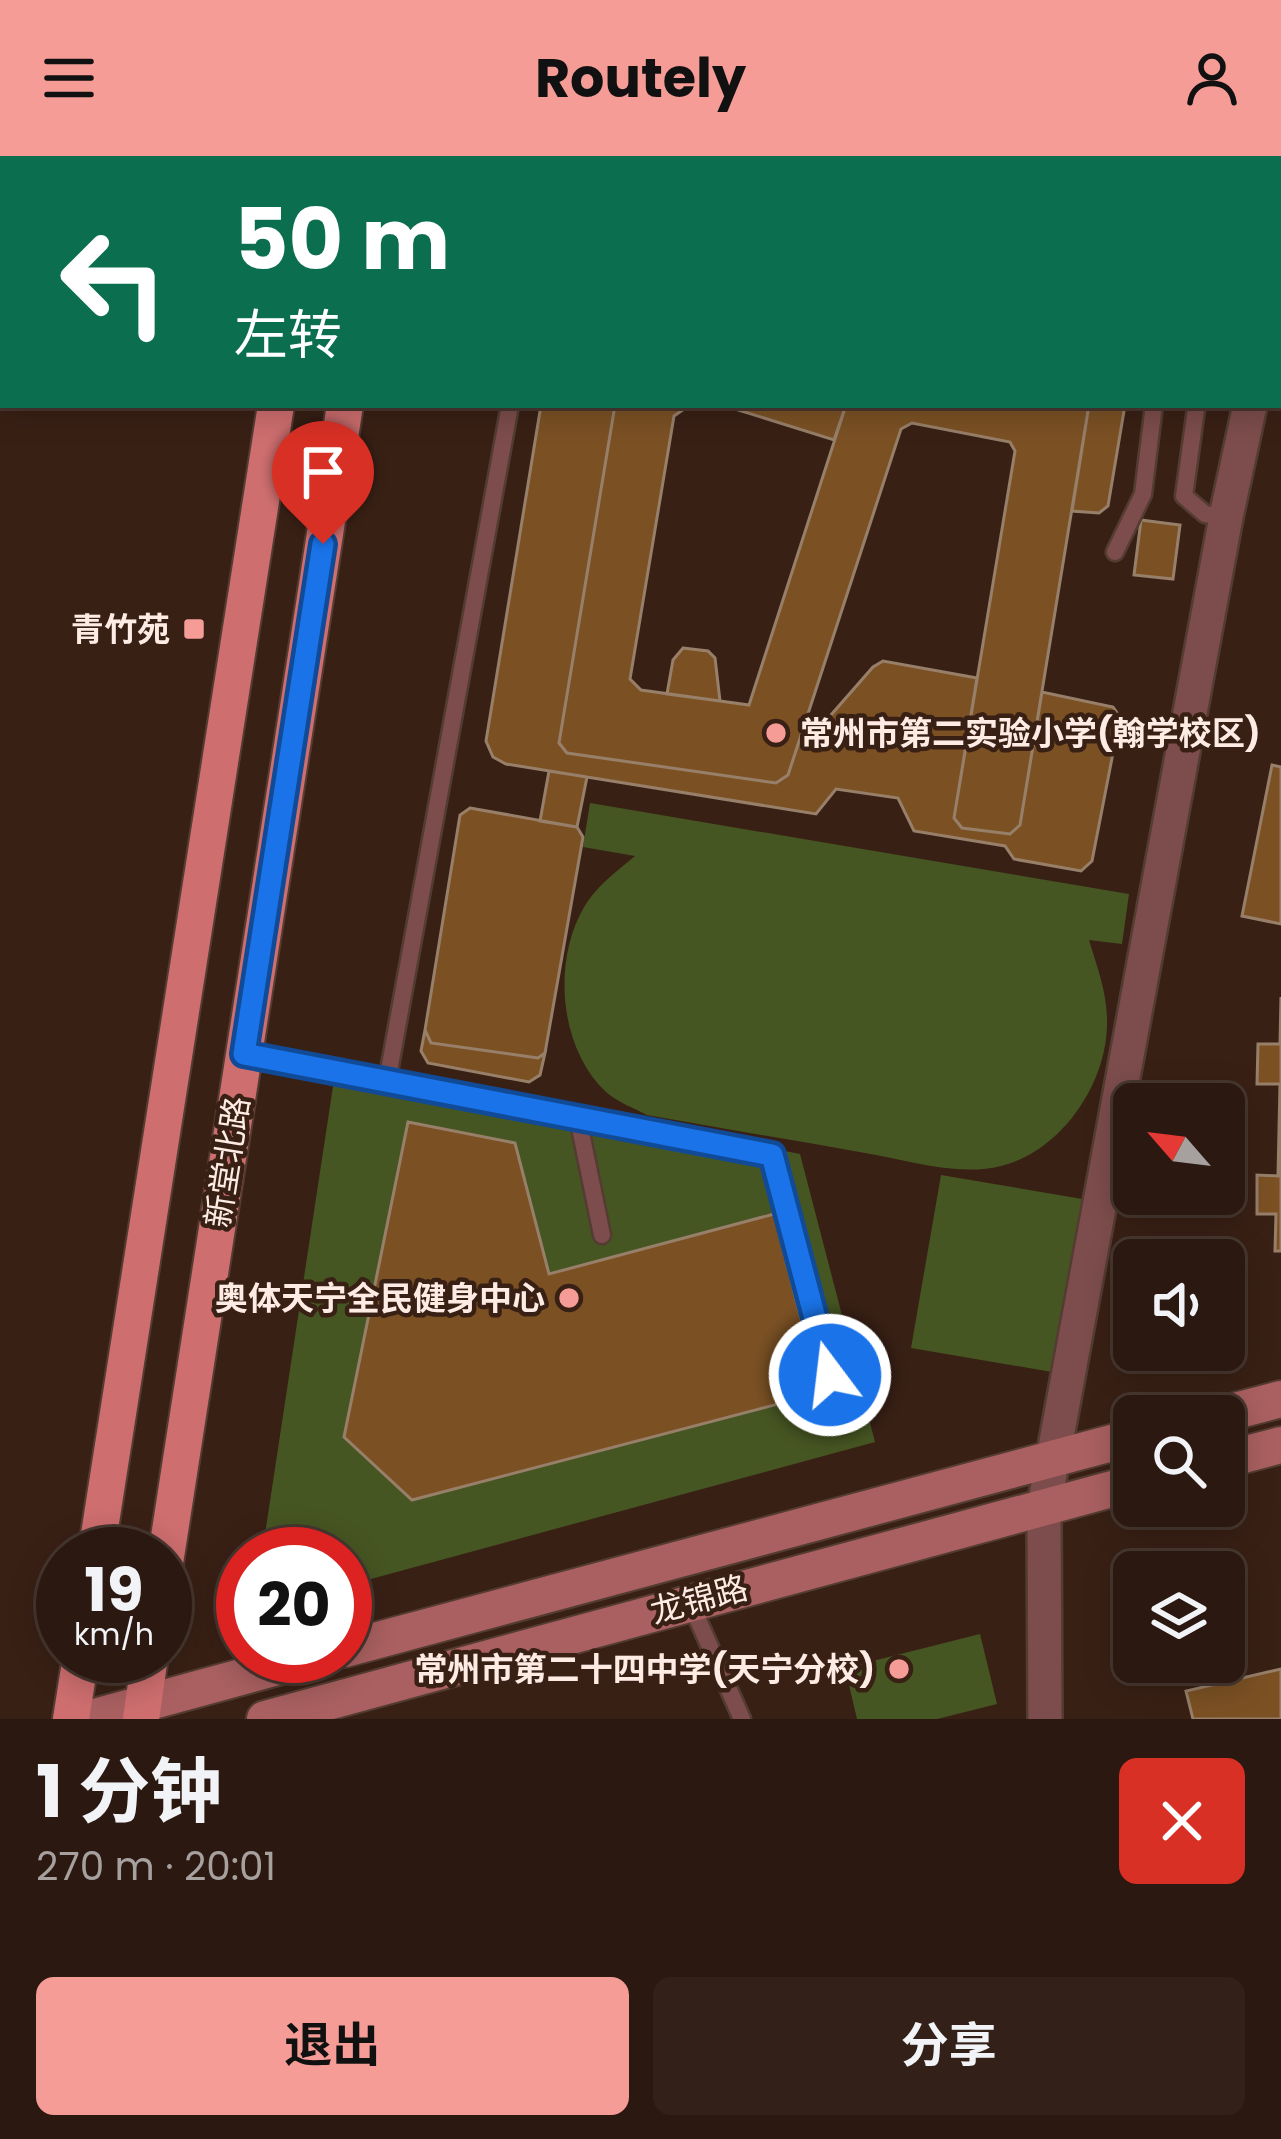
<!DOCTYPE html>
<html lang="zh">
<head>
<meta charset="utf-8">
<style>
	:root { --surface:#2b1810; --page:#332119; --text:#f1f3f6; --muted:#a6a09f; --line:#473730; --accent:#f59c96 }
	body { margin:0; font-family:Poppins,"Noto Sans SC",sans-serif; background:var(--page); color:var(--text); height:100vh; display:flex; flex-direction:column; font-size:45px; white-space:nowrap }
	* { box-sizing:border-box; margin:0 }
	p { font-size:39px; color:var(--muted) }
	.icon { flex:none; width:66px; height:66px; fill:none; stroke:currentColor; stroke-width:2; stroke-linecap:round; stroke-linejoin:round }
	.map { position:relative; height:1563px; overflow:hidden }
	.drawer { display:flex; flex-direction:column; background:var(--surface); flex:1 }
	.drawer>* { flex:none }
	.hud { position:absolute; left:0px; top:0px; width:1281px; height:252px; box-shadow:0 6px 30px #0003,0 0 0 3px var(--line); background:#0b6e4f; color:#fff; overflow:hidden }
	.needle { width:78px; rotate:298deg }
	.fabs { position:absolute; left:1113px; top:927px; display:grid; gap:24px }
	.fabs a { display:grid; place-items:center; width:132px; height:132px; border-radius:18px; background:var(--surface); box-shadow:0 6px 30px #0003,0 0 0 3px var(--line); font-size:60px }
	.speed { position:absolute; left:36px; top:1371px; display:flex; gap:24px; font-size:60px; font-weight:700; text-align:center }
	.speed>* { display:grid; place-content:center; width:156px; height:156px; border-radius:50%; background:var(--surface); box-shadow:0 6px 30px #0003,0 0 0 3px var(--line); line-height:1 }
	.speed small { font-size:30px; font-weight:400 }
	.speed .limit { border:18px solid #d22; background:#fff; color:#111 }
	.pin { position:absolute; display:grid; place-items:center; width:102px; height:102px; color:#fff; margin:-123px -51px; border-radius:50% 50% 50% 0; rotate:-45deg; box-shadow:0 0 12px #0007 }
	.pin .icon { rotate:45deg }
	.me { position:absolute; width:132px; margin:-66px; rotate:345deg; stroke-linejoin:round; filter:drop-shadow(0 0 9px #0008) }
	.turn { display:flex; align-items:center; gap:42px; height:252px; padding:0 36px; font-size:54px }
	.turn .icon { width:156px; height:156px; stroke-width:2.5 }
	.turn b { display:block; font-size:84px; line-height:102px }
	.round { display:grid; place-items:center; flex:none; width:126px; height:126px; border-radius:18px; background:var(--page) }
	.headline { display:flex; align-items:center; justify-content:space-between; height:204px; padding:0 36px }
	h1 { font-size:72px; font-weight:700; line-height:90px }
	.action { display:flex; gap:24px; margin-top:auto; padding:24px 36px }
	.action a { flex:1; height:138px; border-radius:18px; background:var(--accent); color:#111; font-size:48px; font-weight:700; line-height:138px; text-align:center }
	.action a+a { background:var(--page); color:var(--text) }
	header { display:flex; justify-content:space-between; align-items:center; height:156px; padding:0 36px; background:var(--accent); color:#111; font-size:54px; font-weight:700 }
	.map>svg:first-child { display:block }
	.green { fill:#465622 }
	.water { fill:#295a81 }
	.building { fill:#7b5124; stroke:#977f69; stroke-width:3 }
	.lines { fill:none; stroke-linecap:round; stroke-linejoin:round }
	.lane-casing { stroke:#543c32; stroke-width:21 }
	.street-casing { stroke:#543c32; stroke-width:38 }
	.secondary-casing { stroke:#543c32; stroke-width:40 }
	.primary-casing { stroke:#543c32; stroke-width:40 }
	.lane { stroke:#7c4d4c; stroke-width:16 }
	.street { stroke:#7c4d4c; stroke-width:33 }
	.secondary { stroke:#aa6060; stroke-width:36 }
	.primary { stroke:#ce6e6f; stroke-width:36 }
	.route-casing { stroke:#114b97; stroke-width:30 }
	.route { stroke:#1a73e8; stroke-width:21 }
	.poi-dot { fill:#f59c96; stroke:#392015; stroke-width:4.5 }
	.labels { text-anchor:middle; stroke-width:9; stroke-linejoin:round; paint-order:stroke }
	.poi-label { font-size:33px; font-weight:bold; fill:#fdebe4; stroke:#392015; text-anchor:end }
	.street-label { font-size:33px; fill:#fdebe4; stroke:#392015 }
</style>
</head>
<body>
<header><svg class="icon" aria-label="menu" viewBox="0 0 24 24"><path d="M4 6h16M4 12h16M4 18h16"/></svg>Routely<svg class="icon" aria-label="person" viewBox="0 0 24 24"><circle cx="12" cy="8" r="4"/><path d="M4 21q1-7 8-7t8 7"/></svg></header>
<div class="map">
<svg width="1281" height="1563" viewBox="0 0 1281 1563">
	<rect width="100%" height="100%" fill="#392015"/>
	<!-- green -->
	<path class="green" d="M590,647L1129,738L1122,788L1089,784C1097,811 1107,836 1107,865C1108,926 1062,995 1001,1010C958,1021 907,1004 865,997C792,984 719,972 647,959C634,952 617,946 606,936C560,893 552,808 583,753C595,731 616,716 635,700L583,691Z
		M337,904L800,998L875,1286L345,1430V1398H262Z
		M941,1019L1082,1043L1052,1216L911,1192Z
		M980,1478L997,1548L937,1563H857L845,1512Z"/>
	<!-- water -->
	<path class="water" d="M0,0H1281V58L1278,3H3V28Z"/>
	<!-- building -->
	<path class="building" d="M541,249H615L559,587L567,597L776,627L788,619L808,558L815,569L823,568L873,511L883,505L977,522L954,662L962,672L1010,678L1020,669L1042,536L1113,551L1120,561L1092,705L1081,715L1014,703L1005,690L914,675L898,642L836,633L816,658L506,608L493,601L486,585Z
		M615,249H690L674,260L630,523L641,534L749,549L846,249H1089L1020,669L1010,678L962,672L954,662L1015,295L1010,286L912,267L901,273L788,619L776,627L567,597L559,587Z
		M695,249H846L834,284L732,252Z
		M1089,249H1125L1108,350L1099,357L1072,355Z
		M1141,364L1180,369L1173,423L1134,419Z
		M683,492L708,495L715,502L720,545L667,538L673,504Z
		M1272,609L1281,611V768L1242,760Z
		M549,615L587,621L577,671L540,665Z
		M470,652L577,671L583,681L545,897L538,902L431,887L425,874L460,659Z
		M1281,841V1095H1275L1276,1058H1257V1019L1278,1020L1280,928H1257L1258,888H1280Z
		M425,874L431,887L538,902L545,897L540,919L529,926L428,907L421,895Z
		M408,966L515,987L549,1118L774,1058L820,1237L412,1344L344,1281Z
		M1281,1513V1563H1193L1186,1535Z"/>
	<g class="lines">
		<defs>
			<path id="lane" d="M1196,253L1184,340L1205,358L1226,361
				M1115,396L1143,338L1154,249
				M244,898L772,999L830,1219
				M387,926L510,249
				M578,962L602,1079
				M690,1446L742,1563"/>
			<path id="street" d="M1278,147L1281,138
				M1045,1563L1044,1351L1226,361L1250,249"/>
			<path id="secondary" d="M0,111H3
				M1216,1260L1281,1243
				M1224,1304L1281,1289
				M345,1493L1134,1281
				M87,1563L318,1500
				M265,1563L1134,1327"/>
			<path id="primary" d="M316,3V0
				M383,3V0
				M96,1398L276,249
				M165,1407L345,249
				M71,1563L81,1500
				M141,1563L150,1500"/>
		</defs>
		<!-- lane casing -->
		<use href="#lane" class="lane-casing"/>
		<!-- street casing -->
		<use href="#street" class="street-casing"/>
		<!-- secondary casing -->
		<use href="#secondary" class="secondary-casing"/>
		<!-- primary casing -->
		<use href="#primary" class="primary-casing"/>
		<!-- lane -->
		<use href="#lane" class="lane"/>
		<!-- street -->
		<use href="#street" class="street"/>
		<!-- secondary -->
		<use href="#secondary" class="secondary"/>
		<!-- primary -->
		<use href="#primary" class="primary"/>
	</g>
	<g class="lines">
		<defs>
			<path id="route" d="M323,388L244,898L772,999L830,1219"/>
		</defs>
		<!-- route casing -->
		<use href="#route" class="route-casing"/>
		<!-- route -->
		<use href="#route" class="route"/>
	</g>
	<!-- markers -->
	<g class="poi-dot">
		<rect x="182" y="461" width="24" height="24" rx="6"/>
		<circle cx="776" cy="577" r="12"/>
		<circle cx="569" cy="1142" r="12"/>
		<circle cx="899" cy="1513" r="12"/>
	</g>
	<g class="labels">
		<!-- poi labels -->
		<g class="poi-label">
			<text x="170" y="485">青竹苑</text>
			<text x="800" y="589" text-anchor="start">常州市第二实验小学(翰学校区)</text>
			<text x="545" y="1154">奥体天宁全民健身中心</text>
			<text x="875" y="1525">常州市第二十四中学(天宁分校)</text>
		</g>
		<!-- street labels -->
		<g class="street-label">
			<text transform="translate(227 1006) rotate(-81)" y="12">新堂北路</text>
			<text transform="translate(699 1443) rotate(-15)" y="12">龙锦路</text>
		</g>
	</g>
</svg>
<div class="fabs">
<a><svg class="needle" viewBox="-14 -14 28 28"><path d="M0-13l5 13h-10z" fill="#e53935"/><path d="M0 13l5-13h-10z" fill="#a6a09f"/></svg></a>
<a><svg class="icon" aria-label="sound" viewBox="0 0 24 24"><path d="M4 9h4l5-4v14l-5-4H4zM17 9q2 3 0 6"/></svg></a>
<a><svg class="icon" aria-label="search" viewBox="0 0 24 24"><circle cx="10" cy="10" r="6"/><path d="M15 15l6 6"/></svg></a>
<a><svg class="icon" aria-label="layers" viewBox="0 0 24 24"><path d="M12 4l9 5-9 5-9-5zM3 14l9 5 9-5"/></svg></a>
</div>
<div class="speed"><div>19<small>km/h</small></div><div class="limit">20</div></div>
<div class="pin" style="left:323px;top:388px;background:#d93025"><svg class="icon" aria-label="arrive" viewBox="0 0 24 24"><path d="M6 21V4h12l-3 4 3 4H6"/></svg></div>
<svg class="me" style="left:830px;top:1219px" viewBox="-20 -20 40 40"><circle r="17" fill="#1a73e8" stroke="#fff" stroke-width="3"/><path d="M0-11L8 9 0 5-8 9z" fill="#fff"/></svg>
<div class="hud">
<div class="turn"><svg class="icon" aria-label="left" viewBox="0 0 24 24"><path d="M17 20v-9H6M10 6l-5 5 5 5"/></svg><div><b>50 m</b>左转</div></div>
</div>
</div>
<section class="drawer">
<div class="headline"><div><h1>1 分钟</h1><p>270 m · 20:01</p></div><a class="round" style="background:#d93025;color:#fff"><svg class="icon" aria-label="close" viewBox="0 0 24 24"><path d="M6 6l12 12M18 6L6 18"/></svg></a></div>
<div class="action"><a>退出</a><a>分享</a></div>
</section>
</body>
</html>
